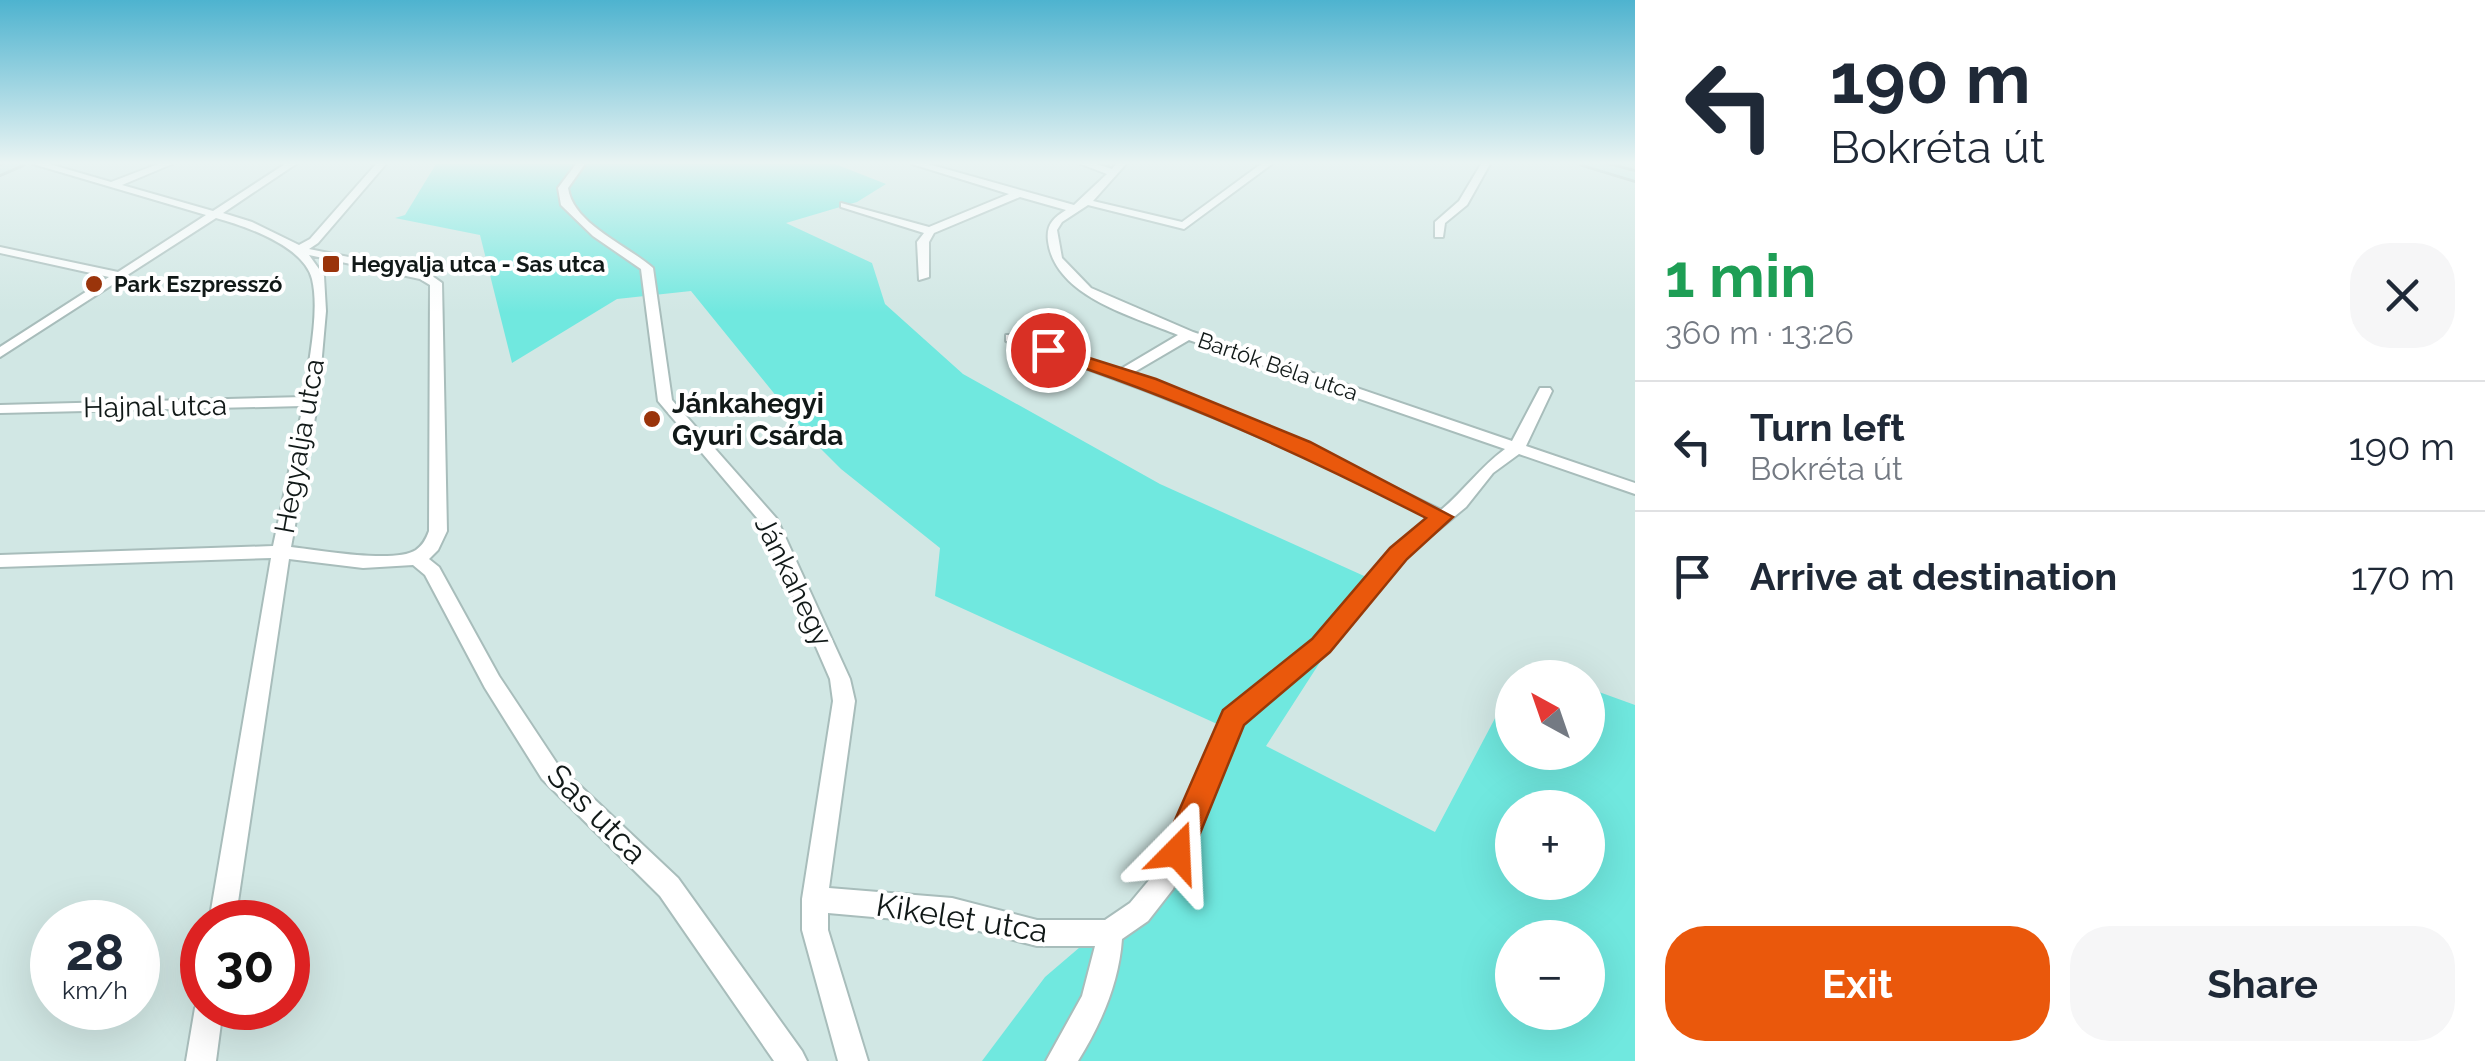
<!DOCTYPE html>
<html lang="en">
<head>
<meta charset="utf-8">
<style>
	:root { --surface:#fff; --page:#f6f6f7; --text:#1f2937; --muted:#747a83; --line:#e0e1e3; --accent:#ea580c }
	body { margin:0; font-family:Raleway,sans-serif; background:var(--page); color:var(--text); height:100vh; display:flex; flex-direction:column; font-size:38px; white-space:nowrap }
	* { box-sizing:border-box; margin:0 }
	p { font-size:32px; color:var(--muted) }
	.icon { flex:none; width:55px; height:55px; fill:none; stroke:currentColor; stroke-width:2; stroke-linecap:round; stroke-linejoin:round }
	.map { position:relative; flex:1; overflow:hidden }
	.panel { display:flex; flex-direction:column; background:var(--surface); width:850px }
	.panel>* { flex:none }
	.hud { background:#fff; color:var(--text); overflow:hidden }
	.needle { width:65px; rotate:320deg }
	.tools { position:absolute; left:1495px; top:660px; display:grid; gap:20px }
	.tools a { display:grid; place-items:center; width:110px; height:110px; border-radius:50%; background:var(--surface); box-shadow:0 10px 40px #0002; font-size:50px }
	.speed { position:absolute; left:30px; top:900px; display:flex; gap:20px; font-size:50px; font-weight:700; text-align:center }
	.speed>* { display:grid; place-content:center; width:130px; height:130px; border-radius:50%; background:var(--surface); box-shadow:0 10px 40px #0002; line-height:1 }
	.speed small { font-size:25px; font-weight:400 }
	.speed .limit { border:15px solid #d22; background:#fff; color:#111 }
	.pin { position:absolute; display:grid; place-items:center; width:85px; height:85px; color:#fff; margin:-42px; border:5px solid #fff; border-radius:50%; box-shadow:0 2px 10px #0007 }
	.me { position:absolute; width:110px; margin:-55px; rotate:21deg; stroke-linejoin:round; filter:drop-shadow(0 0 8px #0008) }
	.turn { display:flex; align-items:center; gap:35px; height:210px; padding:0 30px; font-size:45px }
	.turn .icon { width:130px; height:130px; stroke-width:2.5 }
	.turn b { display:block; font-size:70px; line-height:85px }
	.round { display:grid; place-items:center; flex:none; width:105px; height:105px; border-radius:40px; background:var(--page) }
	.head { display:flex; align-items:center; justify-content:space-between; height:170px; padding:0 30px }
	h1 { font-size:60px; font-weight:700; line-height:75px; color:#1e9e55 }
	.cta { display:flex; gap:20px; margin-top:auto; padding:20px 30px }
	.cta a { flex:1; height:115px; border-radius:40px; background:var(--accent); color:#fff; font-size:40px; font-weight:700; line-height:115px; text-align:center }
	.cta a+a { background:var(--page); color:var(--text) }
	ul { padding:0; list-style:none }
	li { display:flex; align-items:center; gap:30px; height:130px; padding:0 30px; border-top:2px solid var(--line) }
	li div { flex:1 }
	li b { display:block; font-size:38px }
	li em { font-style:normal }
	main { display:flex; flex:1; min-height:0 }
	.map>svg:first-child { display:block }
	.green { fill:#70e8df; fill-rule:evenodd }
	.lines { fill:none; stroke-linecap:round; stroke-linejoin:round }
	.street-casing { stroke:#a8bdbb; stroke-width:4 }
	.secondary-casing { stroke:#a8bdbb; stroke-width:6 }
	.street { fill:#fff; fill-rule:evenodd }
	.secondary { fill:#c2e8e5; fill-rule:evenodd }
	.route { fill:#ea580c; stroke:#983908; stroke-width:2.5 }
	.poi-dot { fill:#9a340b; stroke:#fff; stroke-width:4 }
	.labels { text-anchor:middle; stroke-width:8; stroke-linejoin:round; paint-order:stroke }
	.far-poi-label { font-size:22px; font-weight:bold; fill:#111918; stroke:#fff; text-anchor:start }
	.far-street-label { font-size:22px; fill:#111918; stroke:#fff }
	.poi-label { font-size:28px; font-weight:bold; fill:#111918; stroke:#fff; text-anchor:start }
	.street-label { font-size:28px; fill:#111918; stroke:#fff }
	.near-street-label { font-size:32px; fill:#111918; stroke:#fff }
</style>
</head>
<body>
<main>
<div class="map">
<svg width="1635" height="1061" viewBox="0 0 1635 1061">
	<rect width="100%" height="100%" fill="#d1e7e4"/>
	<!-- green -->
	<path class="green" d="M436,164H835L886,184L857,202L786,223L872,263L885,304L963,374L1160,484L1373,580L1266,746L1435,832L1512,686V752H1588V688L1635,705V1061H982L1045,977L1156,882L1237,733L935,596L940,548L841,469L811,439L691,291L617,299L512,363L480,235L395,218L405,215ZM1512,808H1588V882H1512ZM1512,938H1588V1012H1512Z"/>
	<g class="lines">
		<defs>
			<path id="street" d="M33,164H49L111,182L158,164H172L122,185L213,211L285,164H296L223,213L252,222L299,245L310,239L376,164H386L318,243L309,249L428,273L442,283L447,531L438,550L429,559L439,567L499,676L558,765L678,878L802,1051L807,1061H774L660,896L542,779L485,688L425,575L413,565L363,568L289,559L235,922H209L271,558L0,567V555L273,546L303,406L0,413V405L304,397C308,363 320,312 312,279C304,246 245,226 216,218L0,357V347L109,277L0,253V247L118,272L206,215ZM309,255L420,279L430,285L429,531C426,539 423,545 416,550C395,564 318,550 291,547L318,401L326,311L324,276Z
				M576,164H585L568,188C573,224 627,245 653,268L672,400L777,519L850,679L855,701L829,888L952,898L1037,920H1105L1130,903L1155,873L1225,712L1314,640L1392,550L1431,518C1294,447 1153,389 1006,341V335H1016L1119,370L1178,335C1133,316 1055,297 1048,241C1046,225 1053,218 1066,210L1020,197L934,233L929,242V277L919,280L917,242L924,233L841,207V203L929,227L1009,194L912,164H928L1074,205L1107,174L1081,164H1097L1112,169L1116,164H1126L1093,201L1182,222L1261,164H1272L1184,229L1088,205L1062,222L1057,230L1062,258L1091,288L1193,332L1512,441L1540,388H1550L1552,391L1526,446L1635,483V494L1519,454L1493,473L1466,507L1404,558L1328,650L1242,723L1173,889L1148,921L1122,939C1119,983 1101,1024 1078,1061H1046L1082,996L1095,946H1037L952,924L828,913V930L868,1061H838L802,930V899L833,701L830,679L763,525L658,401L641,269L593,236L561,205L558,188ZM1189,340L1505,449C1480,467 1464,491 1441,510L1290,437L1131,374Z
				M1481,164H1490L1467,205L1445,223L1443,237H1435V222L1459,201Z
				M202,997V1008H223L216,1061H186L195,1008Z"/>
			<path id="secondary" d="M4,164H23L0,174V166Z
				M1582,164H1604L1635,172V180Z"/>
		</defs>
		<!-- street casing -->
		<use href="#street" class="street-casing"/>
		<!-- secondary casing -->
		<use href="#secondary" class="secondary-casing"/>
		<!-- street -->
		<use href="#street" class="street"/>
		<!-- secondary -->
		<use href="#secondary" class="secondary"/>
	</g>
	<!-- sky -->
	<linearGradient id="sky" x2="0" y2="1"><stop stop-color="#4eb3cf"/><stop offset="0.52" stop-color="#eaf4f3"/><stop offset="1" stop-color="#eaf4f3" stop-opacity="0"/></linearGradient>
	<rect width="1635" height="313" fill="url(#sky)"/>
	<!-- route -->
	<path class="route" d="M1048,345L1156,379L1310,442L1453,517L1407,559L1330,652L1244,725L1188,863L1177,867L1166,863L1161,852L1223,710L1312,639L1390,548L1426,518C1301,454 1176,397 1042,354V346Z"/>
	<!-- markers -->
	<g class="poi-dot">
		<rect x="321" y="254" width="20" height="20" rx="5"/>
		<circle cx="94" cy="284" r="10"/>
		<circle cx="652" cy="419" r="10"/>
	</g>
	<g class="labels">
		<!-- far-poi labels -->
		<g class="far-poi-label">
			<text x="351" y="272">Hegyalja utca - Sas utca</text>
			<text x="114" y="292">Park Eszpresszó</text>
		</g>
		<!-- far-street labels -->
		<g class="far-street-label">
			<text transform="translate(1278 366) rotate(19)" y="8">Bartók Béla utca</text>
		</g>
		<!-- poi labels -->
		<g class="poi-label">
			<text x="672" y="413">Jánkahegyi<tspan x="672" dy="32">Gyuri Csárda</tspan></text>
		</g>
		<!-- street labels -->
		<g class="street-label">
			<text transform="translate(155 406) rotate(-1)" y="10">Hajnal utca</text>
			<text transform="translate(299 446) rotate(-80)" y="10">Hegyalja utca</text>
			<text transform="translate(794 581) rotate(64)" y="10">Jánkahegy</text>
		</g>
		<!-- near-street labels -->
		<g class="near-street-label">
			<text transform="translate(597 814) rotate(45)" y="11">Sas utca</text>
			<text transform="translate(962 918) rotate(9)" y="11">Kikelet utca</text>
		</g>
	</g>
</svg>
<div class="tools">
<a><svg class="needle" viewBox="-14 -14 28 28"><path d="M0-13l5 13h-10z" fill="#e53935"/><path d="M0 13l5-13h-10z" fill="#747a83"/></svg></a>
<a>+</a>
<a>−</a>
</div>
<div class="speed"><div>28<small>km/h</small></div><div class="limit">30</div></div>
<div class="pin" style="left:1048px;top:350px;background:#d93025"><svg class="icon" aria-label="arrive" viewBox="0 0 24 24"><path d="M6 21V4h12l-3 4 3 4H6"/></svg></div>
<svg class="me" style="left:1177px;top:852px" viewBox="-20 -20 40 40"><path d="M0-17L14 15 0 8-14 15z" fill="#ea580c" stroke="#fff" stroke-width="4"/></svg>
</div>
<section class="panel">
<div class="hud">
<div class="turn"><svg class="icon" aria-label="left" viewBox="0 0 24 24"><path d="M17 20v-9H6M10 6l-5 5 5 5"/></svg><div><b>190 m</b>Bokréta út</div></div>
</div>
<div class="head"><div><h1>1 min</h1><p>360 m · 13:26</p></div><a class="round"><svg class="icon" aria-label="close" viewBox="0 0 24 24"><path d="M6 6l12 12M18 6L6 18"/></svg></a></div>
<ul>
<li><svg class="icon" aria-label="left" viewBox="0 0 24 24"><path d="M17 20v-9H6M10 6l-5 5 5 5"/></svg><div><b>Turn left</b><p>Bokréta út</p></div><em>190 m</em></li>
<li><svg class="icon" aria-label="arrive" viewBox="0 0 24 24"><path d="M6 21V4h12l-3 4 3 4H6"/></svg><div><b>Arrive at destination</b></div><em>170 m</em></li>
</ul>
<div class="cta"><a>Exit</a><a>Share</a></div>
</section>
</main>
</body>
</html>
